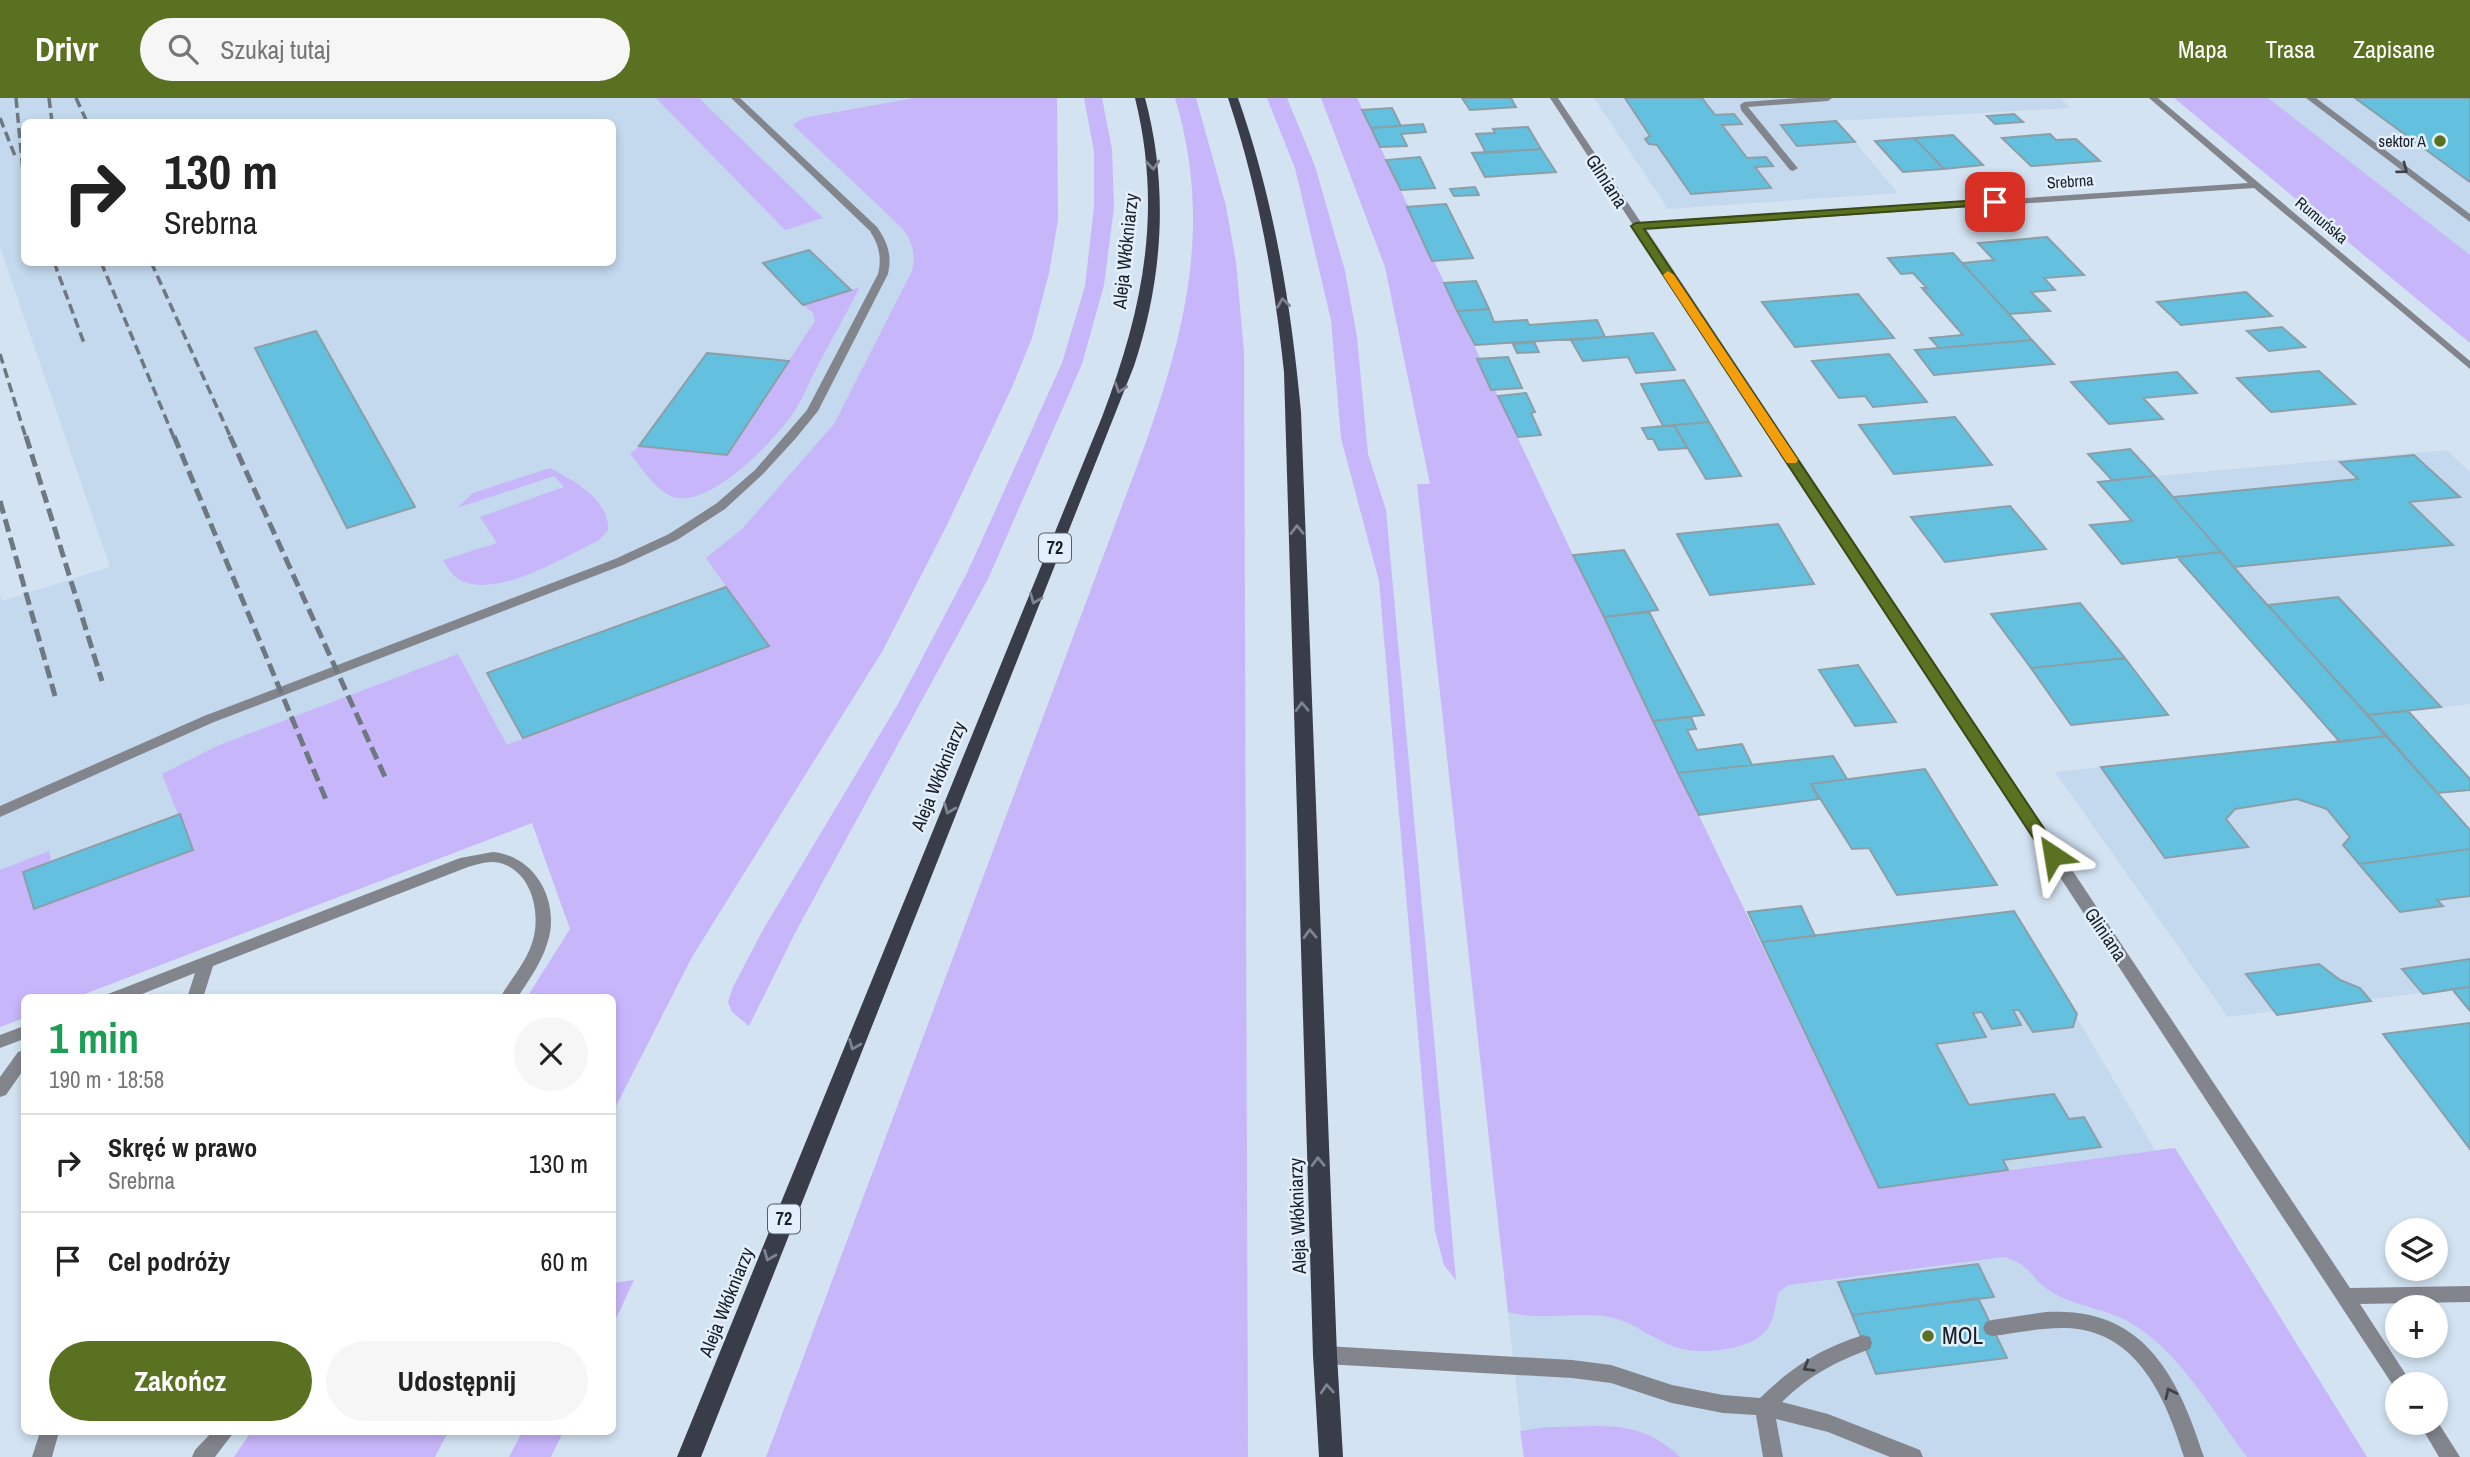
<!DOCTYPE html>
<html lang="pl">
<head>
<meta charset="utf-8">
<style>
	:root { --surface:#fff; --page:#f6f6f6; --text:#222; --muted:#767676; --line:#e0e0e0; --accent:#5a7121 }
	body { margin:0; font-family:"Archivo Narrow",sans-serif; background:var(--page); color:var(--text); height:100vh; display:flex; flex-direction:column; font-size:26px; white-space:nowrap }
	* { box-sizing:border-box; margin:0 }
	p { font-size:23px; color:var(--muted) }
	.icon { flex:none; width:38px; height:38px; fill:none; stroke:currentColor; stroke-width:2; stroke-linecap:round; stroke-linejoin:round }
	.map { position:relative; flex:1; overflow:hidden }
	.panel { position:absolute; left:21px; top:896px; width:595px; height:441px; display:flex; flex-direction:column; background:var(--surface); border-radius:10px; box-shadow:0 4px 10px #0003 }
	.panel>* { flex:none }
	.hud { position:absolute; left:21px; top:21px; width:595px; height:147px; border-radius:10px; box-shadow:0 4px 10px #0003; background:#fff; color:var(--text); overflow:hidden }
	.controls { position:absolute; left:2385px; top:1120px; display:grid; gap:14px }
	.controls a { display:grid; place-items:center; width:63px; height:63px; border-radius:50%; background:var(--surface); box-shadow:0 4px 10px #0003; font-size:35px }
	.pin { position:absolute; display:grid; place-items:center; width:60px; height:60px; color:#fff; margin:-30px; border-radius:14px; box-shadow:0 4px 10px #0006 }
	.me { position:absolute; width:77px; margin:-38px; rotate:327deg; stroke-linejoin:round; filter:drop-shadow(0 0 5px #0008) }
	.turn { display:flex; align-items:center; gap:24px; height:147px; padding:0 28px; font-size:32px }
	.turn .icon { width:91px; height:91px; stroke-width:2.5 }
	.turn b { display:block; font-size:49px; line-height:60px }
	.round { display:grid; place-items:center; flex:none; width:74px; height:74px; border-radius:37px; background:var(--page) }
	.overview { display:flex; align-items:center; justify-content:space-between; height:119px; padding:0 28px }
	h1 { font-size:42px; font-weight:700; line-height:52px; color:#1e9e55 }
	.primary-button { display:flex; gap:14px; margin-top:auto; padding:14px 28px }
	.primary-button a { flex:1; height:80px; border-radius:42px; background:var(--accent); color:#fff; font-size:28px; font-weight:700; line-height:80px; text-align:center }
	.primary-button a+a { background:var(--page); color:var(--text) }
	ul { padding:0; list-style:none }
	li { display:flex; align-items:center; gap:21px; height:98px; padding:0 28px; border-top:2px solid var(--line) }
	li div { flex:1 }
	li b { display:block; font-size:26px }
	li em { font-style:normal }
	header { display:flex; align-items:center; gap:42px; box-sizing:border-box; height:98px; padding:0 35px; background:var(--accent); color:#fff }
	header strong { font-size:33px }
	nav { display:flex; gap:38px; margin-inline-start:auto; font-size:24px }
	.search { width:490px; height:63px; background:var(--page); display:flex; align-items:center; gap:18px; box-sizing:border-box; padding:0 24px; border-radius:38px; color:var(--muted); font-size:26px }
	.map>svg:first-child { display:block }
	.built { fill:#c4d9ee; fill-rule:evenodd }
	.green { fill:#c7b6fa }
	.building { fill:#63c1df; stroke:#8a9fa7; stroke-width:2 }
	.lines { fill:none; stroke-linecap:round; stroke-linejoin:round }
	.lane { fill:#83858d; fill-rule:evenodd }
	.street { fill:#83858d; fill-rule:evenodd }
	.primary { fill:#393d49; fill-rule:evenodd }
	.rail-far1 { stroke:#6d7881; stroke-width:3.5; stroke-dasharray:10 5; stroke-linecap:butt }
	.rail { stroke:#6d7881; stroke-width:5; stroke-dasharray:13 6; stroke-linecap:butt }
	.oneway { stroke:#7d8491 }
	.oneway2 { stroke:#3e4349 }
	.route { fill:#5a7121; stroke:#3a4915; stroke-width:2 }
	.slow { fill:#f59e0b }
	.poi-dot { fill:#5a7121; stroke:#e3effc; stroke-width:2.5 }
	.labels { text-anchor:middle; stroke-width:5; stroke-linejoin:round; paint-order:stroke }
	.far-poi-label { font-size:16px; fill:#191f24; stroke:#e3effc; text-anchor:end }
	.far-street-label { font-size:16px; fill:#191f24; stroke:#e3effc }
	.shield { fill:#e3effc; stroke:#565d65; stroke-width:2 }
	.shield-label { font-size:18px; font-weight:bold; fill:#191f24 }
	.street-label { font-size:19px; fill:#191f24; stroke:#e3effc }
	.near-poi-label { font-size:23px; fill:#191f24; stroke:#e3effc; text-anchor:start }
</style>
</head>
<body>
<header>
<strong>Drivr</strong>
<div class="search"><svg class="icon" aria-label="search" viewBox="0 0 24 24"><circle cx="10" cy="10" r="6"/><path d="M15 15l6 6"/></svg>Szukaj tutaj</div>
<nav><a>Mapa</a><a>Trasa</a><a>Zapisane</a></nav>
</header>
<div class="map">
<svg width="2470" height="1359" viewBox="0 0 2470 1359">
	<rect width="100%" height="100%" fill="#d3e3f2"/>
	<!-- built -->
	<path class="built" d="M0,0H982L788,567L0,851V497L2,503L110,469L0,149ZM24,24H612V164H24Z
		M1594,0H2060L2071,10L1837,23L1898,95L1668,111Z
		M2243,0H2470V180Z
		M2447,352L2470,374V606L2367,617L2155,378Z
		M2387,638L2470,732V889L2228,919L2055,674Z
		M2014,813L2155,1052L2175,1050L2367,1359H1524L1508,1214L1520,1138L1878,1090L1762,844Z"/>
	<!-- green -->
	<path class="green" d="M656,0H699L823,120L785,132Z
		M914,0H1057L1058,122L1049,175L1032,240L1013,287L947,427L883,552L692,859L613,1014L612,900L527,899L570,831L532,725L77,899L24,900V920L0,929V772L49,753L51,763L24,774L34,811L192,752L162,676L217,648L458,556L507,647L768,548L706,460L742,431L834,326L912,173C916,155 913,145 902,130L793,27L803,20Z
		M1084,0H1102L1112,51L1114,109L1104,187L1082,266L988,481L795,835L749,928L732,914L728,904L733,889L764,830L898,606L967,475L1062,265L1085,188L1094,109V54Z
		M1175,0H1196L1226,108L1236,164L1244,254L1248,1359H766L1146,344C1187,228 1212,122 1175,0Z
		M1267,0H1287L1315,68L1345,173L1357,239L1368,356L1386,412L1456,1182L1444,1167L1435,1133L1379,483L1341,340L1331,222L1295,70Z
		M1321,0H1357L1573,457L1879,1090L2175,1050L2367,1359H2247C2214,1315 2179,1253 2131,1225C2106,1210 2075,1209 2050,1193C2029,1179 2032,1167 2004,1159L1788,1187L1778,1195C1775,1208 1774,1225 1764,1235C1747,1252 1704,1256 1682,1251C1654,1244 1634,1222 1604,1218C1572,1214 1540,1223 1508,1214L1417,386H1430L1385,169Z
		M2174,0H2268L2470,157V245Z
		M860,189C845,218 829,246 814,275C807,289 801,305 791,318C772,345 713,406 677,400C657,396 643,371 630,356L639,348L727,357L815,223L813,215L803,207Z
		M550,370C573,382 610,402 608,432L599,442C566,458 486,509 452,476C449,472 446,466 443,462L497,445L480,419L564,389L554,378L457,410L473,395Z
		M634,1182L613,1227V1185Z
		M1547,1329C1599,1329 1639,1319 1680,1359H1524L1520,1333Z
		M251,1334H448L435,1359H234Z
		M522,1334H563L551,1359H509Z"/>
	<!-- building -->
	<path class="building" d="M1462,0H1511L1516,9L1470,12Z
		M1625,0H1702L1715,17L1734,16L1742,26L1722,27L1747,60L1766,59L1773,68L1755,69L1771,90L1691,96L1657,47L1649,46L1645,41L1650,38Z
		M2355,0H2470V84Z
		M1392,10L1401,28L1371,30L1362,12Z
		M2014,16L2023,24L1995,26L1987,18Z
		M1836,23L1855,44L1797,48L1781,27Z
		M1423,26L1426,34L1401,36L1407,48L1380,49L1371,30Z
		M1528,29L1541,51L1486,55L1476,36L1495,35L1493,31Z
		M2050,36L2056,42L2076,41L2100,63L2031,68L2002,40Z
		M1953,37L1983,67L1944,71L1914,40Z
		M1914,40L1944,71L1903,74L1875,43Z
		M1541,51L1556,74L1485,79L1472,55Z
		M1420,59L1435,90L1401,92L1386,62Z
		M1475,89L1479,97L1454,98L1450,91Z
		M1446,106L1473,160L1432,163L1407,109Z
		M2047,139L2084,177L2044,180L2055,192L2031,194L2050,213L2009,216L1962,165L1994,162L1978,145Z
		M809,152L851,192L803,207L763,165Z
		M1953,155L2009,216L2032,242L1939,250L1930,240L1963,237L1922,190H1927L1913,175L1901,176L1888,160Z
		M1476,183L1489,211L1457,213L1444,185Z
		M2246,194L2272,218L2181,227L2157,204Z
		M1858,196L1894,240L1795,249L1762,204Z
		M1489,211L1494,224L1527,222L1529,227L1597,222L1605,239L1475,247L1457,213Z
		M2282,229L2305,249L2269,253L2247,233Z
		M316,233L415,409L347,430L255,250Z
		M1653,235L1675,272L1636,275L1628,259L1583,263L1571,242Z
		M2032,242L2054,266L1934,277L1915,252Z
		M1534,244L1539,254L1517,255L1513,246Z
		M707,255L789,263L727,357L639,348Z
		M1889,256L1927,304L1873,309L1865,298L1839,300L1812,263Z
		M1508,259L1522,290L1491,292L1477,261Z
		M2319,273L2355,306L2271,314L2237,280Z
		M2177,274L2197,295L2143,300L2163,321L2109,326L2071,284Z
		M1684,282L1709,324L1663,328L1641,286Z
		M1526,295L1535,314L1531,315L1541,337L1518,339L1498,298Z
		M1955,319L1992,367L1894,376L1859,327Z
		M1709,324L1741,378L1706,381L1674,327Z
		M1674,327L1687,350L1659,352L1653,341H1648L1642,330Z
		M2130,351L2155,378L2112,382L2088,356Z
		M2414,357L2460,399L2409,404L2453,447L2234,469L2173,399L2358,381L2340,364Z
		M2155,378L2173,399L2221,454L2122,466L2090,427L2132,423L2098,384Z
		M2010,408L2046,451L1945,464L1911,419Z
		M1778,426L1814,486L1710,497L1677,436Z
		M1624,452L1658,512L1604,519L1573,457Z
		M2221,454L2253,491L2387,638L2340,644L2177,459Z
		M726,489L769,548L523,640L487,575Z
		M2338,499L2441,609L2367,617L2268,507Z
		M2080,505L2125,560L2031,570L1991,516Z
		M1649,514L1704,617L1653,623L1604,519Z
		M2125,560L2168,617L2071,627L2031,570Z
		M1858,567L1896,624L1855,628L1819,572Z
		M2408,613L2470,681V692L2437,695L2367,617Z
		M1691,619L1696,631L1687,632L1697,652L1742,646L1752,667L1678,675L1653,623Z
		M2387,638L2470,732V751L2359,766L2343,747L2350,739L2327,711L2297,701L2235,711L2226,721L2248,749L2165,760L2101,669Z
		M1833,658L1847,681L1811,686L1819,701L1699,717L1678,675Z
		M1925,671L1997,787L1897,797L1869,750L1852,751L1811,686Z
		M180,716L193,752L34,811L23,774Z
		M2470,751V798L2437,802L2443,808L2400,814L2359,766Z
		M1801,808L1815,838L1762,844L1748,814Z
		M2014,813L2077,916L2073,929L2033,934L2019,912H2013L2021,927L1992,931L1982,914L1973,915L1986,939L1936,946L1969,1007L2054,996L2069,1021L2084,1019L2101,1049L2003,1062L2008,1072L1879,1090L1762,844Z
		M2470,861V889L2423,896L2402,871Z
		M2319,866L2340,882L2360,890L2371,903L2277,917L2246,876Z
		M2470,889V913L2452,891Z
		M2470,925V1051L2383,936Z
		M1978,1166L1994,1199L1852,1217L1838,1184Z
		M1978,1200L2007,1260L1876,1276L1852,1217Z"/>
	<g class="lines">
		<!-- lane -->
		<path class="lane" d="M731,0H740L877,129C888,145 892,157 888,176L818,313L796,340L763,376L725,411L677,442L623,467L214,624L0,719V708L204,618L615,461L669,436L717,405L755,372L807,312L878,176C882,159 879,147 870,133Z
			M1797,0H1832L1828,3L1748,9L1796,68L1798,70L1793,73L1790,72L1741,12L1740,7L1744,4Z
			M2306,0H2316L2470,116V124Z
			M493,754C535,758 560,803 548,843C542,864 529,882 517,900H500C510,882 524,867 531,848C542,820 534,774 500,765C490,762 478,766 468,769L213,868L203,900H187L195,875L132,900H106L108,896L460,760Z
			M24,928V941L0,950V937Z
			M24,952V971L6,997L0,999V979L18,954Z
			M2046,1214C2144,1208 2178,1278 2204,1359H2184C2166,1301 2138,1233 2067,1230C2042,1229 2017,1235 1992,1238L1986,1236L1983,1230L1986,1224L1992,1222Z
			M1863,1237L1870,1239L1872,1245L1870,1251C1833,1265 1810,1277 1782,1304L1828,1316L1920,1352L1923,1359H1890L1828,1334L1776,1321L1783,1359H1763L1756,1317L1723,1315L1672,1305L1611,1285L1572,1280L1325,1266L1318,1263L1316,1257L1318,1251L1325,1248L1572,1262L1611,1267L1672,1287L1723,1297L1760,1300C1793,1268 1820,1251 1863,1237Z
			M40,1334H59L52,1359H32Z
			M212,1334H234L215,1359H192L195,1352Z"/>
		<!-- street -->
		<path class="street" d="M1550,0H1558L1642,126L2248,85L2149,0H2158L2470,263V271L2254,90L1646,131L2350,1190L2470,1188V1204L2360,1206L2412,1286H2398L2396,1292L1636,132L1631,129L1633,127Z
			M2436,1321L2460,1359H2439L2419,1325H2436Z"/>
		<!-- primary -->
		<path class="primary" d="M1135,0H1145C1169,89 1163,181 1134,268L701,1359H677L1102,319C1143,212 1163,113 1135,0Z
			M1228,0H1238C1274,102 1291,206 1301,314L1337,1257L1343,1359H1319L1313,1257L1284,274C1274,180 1258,90 1228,0Z"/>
		<!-- rail-far1 -->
		<path class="rail-far1" d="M16,0L24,84
			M49,0L52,24
			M76,0L87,24
			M0,20L15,58
			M54,164L84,245
			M101,164L174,340
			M151,164L231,340
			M0,256L26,340"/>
		<!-- rail -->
		<path class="rail" d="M26,338L102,583
			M174,338L327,704
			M230,338L386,681
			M0,403L55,598"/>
	</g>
	<!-- one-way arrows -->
	<defs><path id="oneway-chevron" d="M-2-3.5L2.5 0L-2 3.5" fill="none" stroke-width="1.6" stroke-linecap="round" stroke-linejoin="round" transform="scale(1.75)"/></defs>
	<g class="oneway">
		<use href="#oneway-chevron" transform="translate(1153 67) rotate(85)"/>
		<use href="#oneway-chevron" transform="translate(1283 205) rotate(-98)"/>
		<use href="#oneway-chevron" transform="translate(1120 290) rotate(109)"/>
		<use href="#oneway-chevron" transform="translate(1297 432) rotate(-91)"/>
		<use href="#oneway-chevron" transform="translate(1035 501) rotate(112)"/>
		<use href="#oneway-chevron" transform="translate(1302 609) rotate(-92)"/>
		<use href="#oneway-chevron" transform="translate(949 711) rotate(112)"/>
		<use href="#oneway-chevron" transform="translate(1310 836) rotate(-92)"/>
		<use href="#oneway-chevron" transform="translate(854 947) rotate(112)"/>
		<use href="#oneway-chevron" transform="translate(1318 1064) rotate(-92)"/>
		<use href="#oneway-chevron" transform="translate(769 1158) rotate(112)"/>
		<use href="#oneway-chevron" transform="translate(1327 1291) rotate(-94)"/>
	</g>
	<g class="oneway2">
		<use href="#oneway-chevron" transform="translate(2403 71) rotate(37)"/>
		<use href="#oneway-chevron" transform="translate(1808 1269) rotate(149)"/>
		<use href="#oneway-chevron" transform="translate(2170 1295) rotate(-115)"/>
	</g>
	<!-- route -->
	<path class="route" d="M1995,101L2000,104L1998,106L1644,131L2059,753L2062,757L2059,761H2047L1631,128L1636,125Z"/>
	<!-- slow -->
	<path class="slow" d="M1668,173L1674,177L1798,362L1796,365H1787L1785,362L1663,177Z"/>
	<!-- markers -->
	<g class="poi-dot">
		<circle cx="2440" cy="43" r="7"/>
		<circle cx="1928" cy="1238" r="7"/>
	</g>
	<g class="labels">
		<!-- far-poi labels -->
		<g class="far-poi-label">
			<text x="2426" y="49">sektor A</text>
		</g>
		<!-- far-street labels -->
		<g class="far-street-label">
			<text transform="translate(2070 83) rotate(-4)" y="6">Srebrna</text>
			<text transform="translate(2322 122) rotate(40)" y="6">Rumuńska</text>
		</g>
		<!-- shield labels -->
		<g class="shield">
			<rect x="1039" y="435.5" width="32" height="29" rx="5"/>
			<rect x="768" y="1106.5" width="32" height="29" rx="5"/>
		</g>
		<g class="shield-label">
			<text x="1055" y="456">72</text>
			<text x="784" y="1127">72</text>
		</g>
		<!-- street labels -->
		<g class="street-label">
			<text transform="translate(1607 83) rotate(57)" y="7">Gliniana</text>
			<text transform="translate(1125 153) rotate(-84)" y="7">Aleja Włókniarzy</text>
			<text transform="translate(938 678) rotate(-68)" y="7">Aleja Włókniarzy</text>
			<text transform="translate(2106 836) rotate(56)" y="7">Gliniana</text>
			<text transform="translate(1297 1118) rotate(-92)" y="7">Aleja Włókniarzy</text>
			<text transform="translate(726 1204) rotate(-68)" y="7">Aleja Włókniarzy</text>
		</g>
		<!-- near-poi labels -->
		<g class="near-poi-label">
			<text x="1942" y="1246">MOL</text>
		</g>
	</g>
</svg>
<div class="controls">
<a><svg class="icon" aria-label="layers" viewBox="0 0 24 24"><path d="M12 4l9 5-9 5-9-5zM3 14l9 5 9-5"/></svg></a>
<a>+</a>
<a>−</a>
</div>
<div class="pin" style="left:1995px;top:104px;background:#d93025"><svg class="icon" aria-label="arrive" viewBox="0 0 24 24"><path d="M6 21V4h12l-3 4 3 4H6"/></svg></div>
<svg class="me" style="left:2053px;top:757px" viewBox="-20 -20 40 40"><path d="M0-17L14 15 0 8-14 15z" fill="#5a7121" stroke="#fff" stroke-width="4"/></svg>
<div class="hud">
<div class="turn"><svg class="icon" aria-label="right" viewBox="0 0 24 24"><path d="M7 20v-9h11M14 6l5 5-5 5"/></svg><div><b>130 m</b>Srebrna</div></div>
</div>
<section class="panel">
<div class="overview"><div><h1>1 min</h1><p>190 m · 18:58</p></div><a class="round"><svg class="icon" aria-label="close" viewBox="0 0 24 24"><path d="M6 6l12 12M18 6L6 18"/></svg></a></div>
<ul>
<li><svg class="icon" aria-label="right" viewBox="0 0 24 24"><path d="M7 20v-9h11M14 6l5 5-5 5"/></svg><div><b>Skręć w prawo</b><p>Srebrna</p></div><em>130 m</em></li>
<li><svg class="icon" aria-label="arrive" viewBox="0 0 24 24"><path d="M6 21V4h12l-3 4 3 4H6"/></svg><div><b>Cel podróży</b></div><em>60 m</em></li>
</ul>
<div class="primary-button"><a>Zakończ</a><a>Udostępnij</a></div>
</section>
</div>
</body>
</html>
